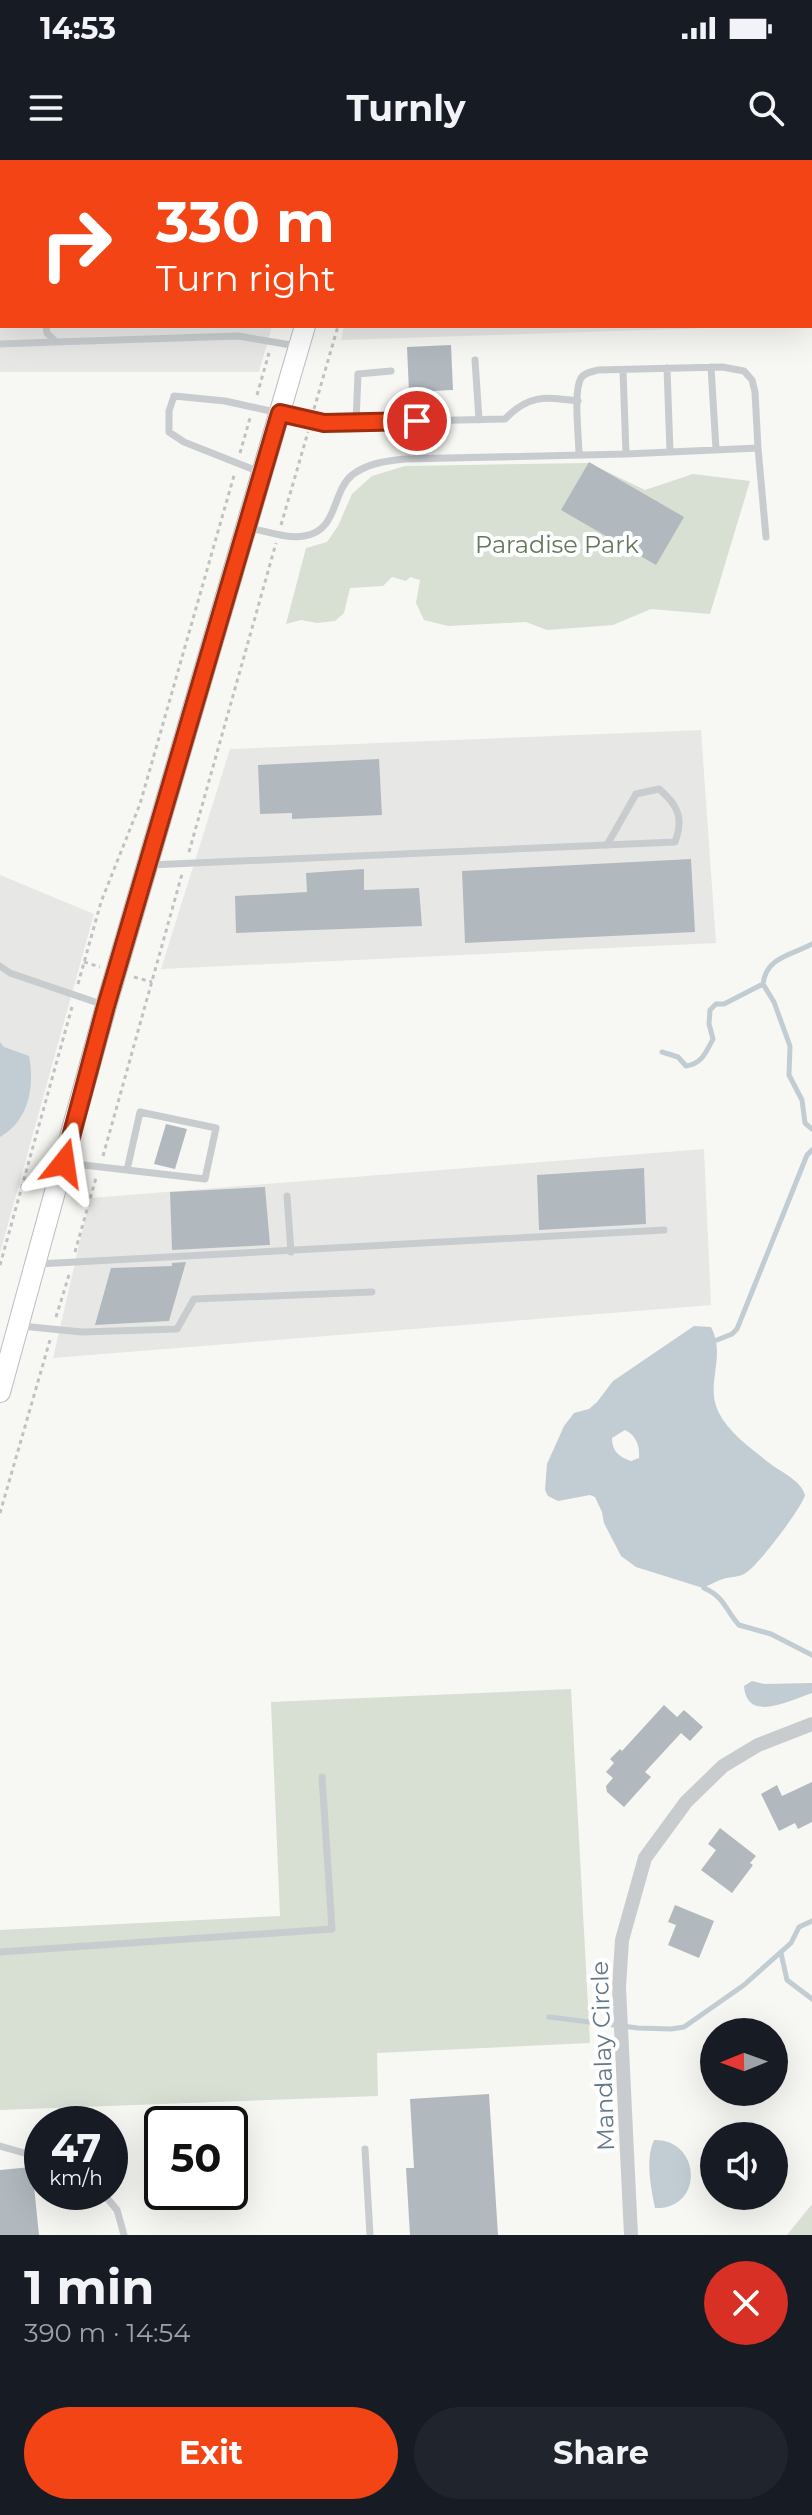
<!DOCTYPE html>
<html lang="en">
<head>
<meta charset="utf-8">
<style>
	:root { --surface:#171b24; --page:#20242c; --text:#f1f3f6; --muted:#9ea1a6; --accent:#f34416 }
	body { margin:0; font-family:Montserrat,sans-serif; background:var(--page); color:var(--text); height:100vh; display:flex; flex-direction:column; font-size:30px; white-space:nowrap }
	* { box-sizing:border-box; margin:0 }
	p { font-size:26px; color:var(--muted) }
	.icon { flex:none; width:44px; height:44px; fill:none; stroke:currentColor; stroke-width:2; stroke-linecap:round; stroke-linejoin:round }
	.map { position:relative; height:2075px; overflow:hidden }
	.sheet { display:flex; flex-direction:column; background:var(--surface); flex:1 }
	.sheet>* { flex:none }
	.top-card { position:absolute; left:0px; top:0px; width:812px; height:168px; box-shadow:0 8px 32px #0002; background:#f34416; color:#fff; overflow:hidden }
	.needle { width:52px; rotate:269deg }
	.buttons { position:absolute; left:700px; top:1858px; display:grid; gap:16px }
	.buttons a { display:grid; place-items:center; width:88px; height:88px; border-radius:50%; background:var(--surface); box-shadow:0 8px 32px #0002; font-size:40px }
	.speed { position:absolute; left:24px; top:1946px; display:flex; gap:16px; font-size:40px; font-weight:700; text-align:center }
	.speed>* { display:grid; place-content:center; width:104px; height:104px; border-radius:50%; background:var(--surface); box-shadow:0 8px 32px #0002; line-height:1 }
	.speed small { font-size:20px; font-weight:400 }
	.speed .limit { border:4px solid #111; border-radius:12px; background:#fff; color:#111 }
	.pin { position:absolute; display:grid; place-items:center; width:68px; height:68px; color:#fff; margin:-34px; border:4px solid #fff; border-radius:50%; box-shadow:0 2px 8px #0007 }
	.me { position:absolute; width:88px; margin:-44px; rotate:15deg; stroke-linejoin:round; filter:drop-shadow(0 0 6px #0008) }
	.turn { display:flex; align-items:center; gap:28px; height:168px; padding:0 24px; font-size:36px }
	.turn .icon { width:104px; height:104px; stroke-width:2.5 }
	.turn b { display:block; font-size:56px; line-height:68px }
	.round { display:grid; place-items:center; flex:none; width:84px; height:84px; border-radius:42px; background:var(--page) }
	.headline { display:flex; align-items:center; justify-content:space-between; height:136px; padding:0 24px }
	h1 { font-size:48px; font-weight:700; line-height:60px }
	.button { display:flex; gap:16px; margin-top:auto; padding:16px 24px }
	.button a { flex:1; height:92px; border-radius:48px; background:var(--accent); color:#fff; font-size:32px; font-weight:700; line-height:92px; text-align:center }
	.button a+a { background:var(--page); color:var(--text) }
	.status { display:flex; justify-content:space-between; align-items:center; height:56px; padding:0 40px; background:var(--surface); direction:ltr }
	.status svg { height:22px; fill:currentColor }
	header { display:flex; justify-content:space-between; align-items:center; height:104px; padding:0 24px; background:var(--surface); font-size:36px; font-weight:700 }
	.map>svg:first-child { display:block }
	.built { fill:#e7e8e6 }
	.green { fill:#d8dfd3 }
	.water { fill:#c1cdd2; fill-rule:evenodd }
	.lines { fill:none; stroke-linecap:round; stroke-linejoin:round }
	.stream { stroke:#c1cdd2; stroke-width:5 }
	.building { fill:#b1b9be }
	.secondary-casing { stroke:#b8bec2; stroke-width:22 }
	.path { stroke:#bfc2c4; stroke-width:3; stroke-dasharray:4 4; stroke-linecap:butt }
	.service { stroke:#c9cccf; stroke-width:7 }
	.minor { stroke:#c9cccf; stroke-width:14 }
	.secondary { stroke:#fff; stroke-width:20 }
	.route-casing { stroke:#9e2c0e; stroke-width:20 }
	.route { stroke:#f34416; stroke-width:14 }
	.labels { text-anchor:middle; stroke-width:8; stroke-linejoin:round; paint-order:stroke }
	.park-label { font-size:24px; fill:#64785e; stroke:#fff }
	.street-label { font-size:24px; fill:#637887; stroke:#fff }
</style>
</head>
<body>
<div class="status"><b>14:53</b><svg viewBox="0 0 49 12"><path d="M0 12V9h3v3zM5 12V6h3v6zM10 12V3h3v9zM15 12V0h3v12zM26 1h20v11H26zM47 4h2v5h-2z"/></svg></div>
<header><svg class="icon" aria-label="menu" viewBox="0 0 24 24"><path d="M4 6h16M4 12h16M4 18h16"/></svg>Turnly<svg class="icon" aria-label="search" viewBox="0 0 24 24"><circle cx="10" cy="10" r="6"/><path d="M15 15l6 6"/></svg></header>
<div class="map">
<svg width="812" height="2075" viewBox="0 0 812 2075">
	<rect width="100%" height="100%" fill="#f7f7f3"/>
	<!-- built -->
	<path class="built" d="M0,0H319L2,2V166H272L259,212H0Z
		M390,0H768V2H389Z
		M344,166H769L341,180Z
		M701,570L716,783L161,809L230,589Z
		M0,715L94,754L0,1093Z
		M704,989L711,1145L53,1198L90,1038Z"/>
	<!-- green -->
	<path class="green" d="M589,303L645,330L693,314L750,321L710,454L651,449L613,465L547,470L526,462L448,466L424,460L416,443L420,420L410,417L406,421L392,417L383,426L350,428L344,453L335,461L317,463L301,460L286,464L306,388L327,382L338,366L352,334L372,316L405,306Z
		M571,1529L590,1883L377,1893L378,1936L0,1950V1770L280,1756L271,1542Z
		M812,2044V2075H787Z"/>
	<!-- water -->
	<path class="water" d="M0,882L4,887L29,896C35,926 29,961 0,977Z
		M694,1166L711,1167C727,1198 704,1224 719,1253C729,1273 751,1288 768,1302C780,1312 800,1319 805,1335C803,1346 756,1409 744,1414C739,1417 731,1417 726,1418C718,1420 710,1425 703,1428L636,1407L621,1396L604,1363L602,1352L595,1337L590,1335L558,1341L548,1336L545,1330L547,1304L564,1266L574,1253L589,1249L597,1242L613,1221ZM625,1270C636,1275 640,1286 639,1298L631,1301C620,1297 612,1292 612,1278Z
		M752,1521L764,1524L812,1523V1533C790,1540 747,1564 744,1526Z
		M654,1980C702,1979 704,2050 655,2048C651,2028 645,1999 654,1980Z"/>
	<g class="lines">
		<!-- stream -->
		<path class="stream" d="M763,824L774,842L790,886L789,915L802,940L805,963L812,969
			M662,892L678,897L686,906C702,904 706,892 713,879L709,864L710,850L716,844H724L763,824C766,797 792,795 812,784
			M717,1180L732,1174L737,1169L807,995L812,990
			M704,1428C726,1438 725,1450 739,1465L771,1474L812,1495
			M781,1793L787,1820L812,1839
			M549,1857L638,1868L671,1869L684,1867L744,1825L791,1783L799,1767L812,1761"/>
	</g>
	<!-- building -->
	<path class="building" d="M451,185L453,230L409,232L407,187Z
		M589,302L684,357L656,405L561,350Z
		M379,599L382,655L292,659V653L260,654L258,605Z
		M691,699L695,772L465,783L462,711Z
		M364,709V730L419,728L422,766L236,773L235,736L307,732L306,713Z
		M166,964L187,969L175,1009L154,1004Z
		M644,1008L646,1064L539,1070L537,1015Z
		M265,1027L270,1085L172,1090L170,1032Z
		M186,1102L169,1161L95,1165L111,1108L172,1106V1103Z
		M664,1545L677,1557L684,1550L703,1567L690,1581L681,1573L645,1612L651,1617L624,1647L607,1632L606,1626L613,1618L606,1612L614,1603L610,1599L620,1589L622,1591Z
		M812,1622V1662L798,1669L795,1663L779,1671L761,1634L777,1625L782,1636Z
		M720,1668L756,1696L750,1703L753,1705L732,1733L701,1710L716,1690L708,1684Z
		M675,1745L714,1761L699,1798L668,1785L676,1765L668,1762Z
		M489,1934L498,2075H410L406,2008H414L410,1939Z
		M32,2007L39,2075H0V2010Z"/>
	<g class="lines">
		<defs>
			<path id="secondary" d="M352,2L353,0
				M0,1232L106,846L305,166"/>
		</defs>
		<!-- secondary casing -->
		<use href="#secondary" class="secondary-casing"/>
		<!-- path -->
		<path class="path" d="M324,2V0
			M385,2V0
			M257,235L269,193
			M314,249L338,166
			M240,293L250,258
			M281,365L308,272
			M189,692L276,383
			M84,802L100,807
			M134,817L152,822
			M78,824L101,742L140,644L235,312
			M103,996L182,714
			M75,1092L96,1018
			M0,1105L72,847
			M56,1157L69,1115
			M0,1353L50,1180"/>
		<!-- service -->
		<path class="service" d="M59,2L74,0
			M452,2L453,0
			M0,3H2
			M46,166L47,173L56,182L238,176L297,186
			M0,184L56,182
			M475,200L479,260
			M711,207L716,289
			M667,208L670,292
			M623,210L626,294
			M356,262L358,214L391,211
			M579,295C579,277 573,232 581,218C585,212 592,212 598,210L722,207L744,211L752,220L755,232L758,288
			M260,312L184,282L169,272V251L174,236L225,241L324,263L505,259C529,234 545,237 578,241
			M249,368C266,371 287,379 304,376C339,370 331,333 352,315C368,303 386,301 405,299L626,294L758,288L766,377
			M150,705L675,682C684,658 678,645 659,629L636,634L607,685
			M0,806L10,813L104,845
			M66,1003L205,1019L216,968L140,952L127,1010
			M287,1036L291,1092
			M38,1104L664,1070
			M21,1166L82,1172L177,1169L194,1139L372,1132
			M0,1792L332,1769L322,1617
			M0,1986L42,1998
			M365,1989L370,2075
			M102,2032L117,2050L124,2075"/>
		<!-- minor -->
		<path class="minor" d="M803,0V2
			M810,18L812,19
			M631,2075L619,1827L622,1780L645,1698L686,1642L723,1606L758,1585L812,1564"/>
		<!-- secondary -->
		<use href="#secondary" class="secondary"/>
	</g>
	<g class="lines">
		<defs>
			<path id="route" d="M64,1003L106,846L280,253L324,263L417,261"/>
		</defs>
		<!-- route casing -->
		<use href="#route" class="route-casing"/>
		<!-- route -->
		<use href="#route" class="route"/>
	</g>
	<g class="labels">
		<!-- park labels -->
		<g class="park-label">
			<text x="557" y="393">Paradise Park</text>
		</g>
		<!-- street labels -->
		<g class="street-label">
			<text transform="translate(603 1896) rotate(-92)" y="8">Mandalay Circle</text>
		</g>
	</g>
</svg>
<div class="buttons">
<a><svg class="needle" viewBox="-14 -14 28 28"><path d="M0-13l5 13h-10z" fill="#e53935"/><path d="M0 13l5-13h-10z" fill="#9ea1a6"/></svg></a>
<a><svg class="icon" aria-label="sound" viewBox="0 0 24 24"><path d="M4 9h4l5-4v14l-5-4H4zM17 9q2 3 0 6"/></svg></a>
</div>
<div class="speed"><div>47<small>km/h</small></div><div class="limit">50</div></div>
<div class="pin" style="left:417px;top:261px;background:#d93025"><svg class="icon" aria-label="arrive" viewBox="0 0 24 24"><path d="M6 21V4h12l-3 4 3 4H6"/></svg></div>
<svg class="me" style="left:64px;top:1003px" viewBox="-20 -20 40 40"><path d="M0-17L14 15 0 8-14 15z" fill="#f34416" stroke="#fff" stroke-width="4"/></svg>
<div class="top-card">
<div class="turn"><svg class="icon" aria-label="right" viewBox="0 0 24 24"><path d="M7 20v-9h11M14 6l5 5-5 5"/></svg><div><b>330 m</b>Turn right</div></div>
</div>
</div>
<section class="sheet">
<div class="headline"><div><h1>1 min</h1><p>390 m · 14:54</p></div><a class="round" style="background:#d93025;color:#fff"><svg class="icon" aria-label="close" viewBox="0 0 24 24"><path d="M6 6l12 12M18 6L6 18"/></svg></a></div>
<div class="button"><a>Exit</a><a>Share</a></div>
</section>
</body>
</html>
